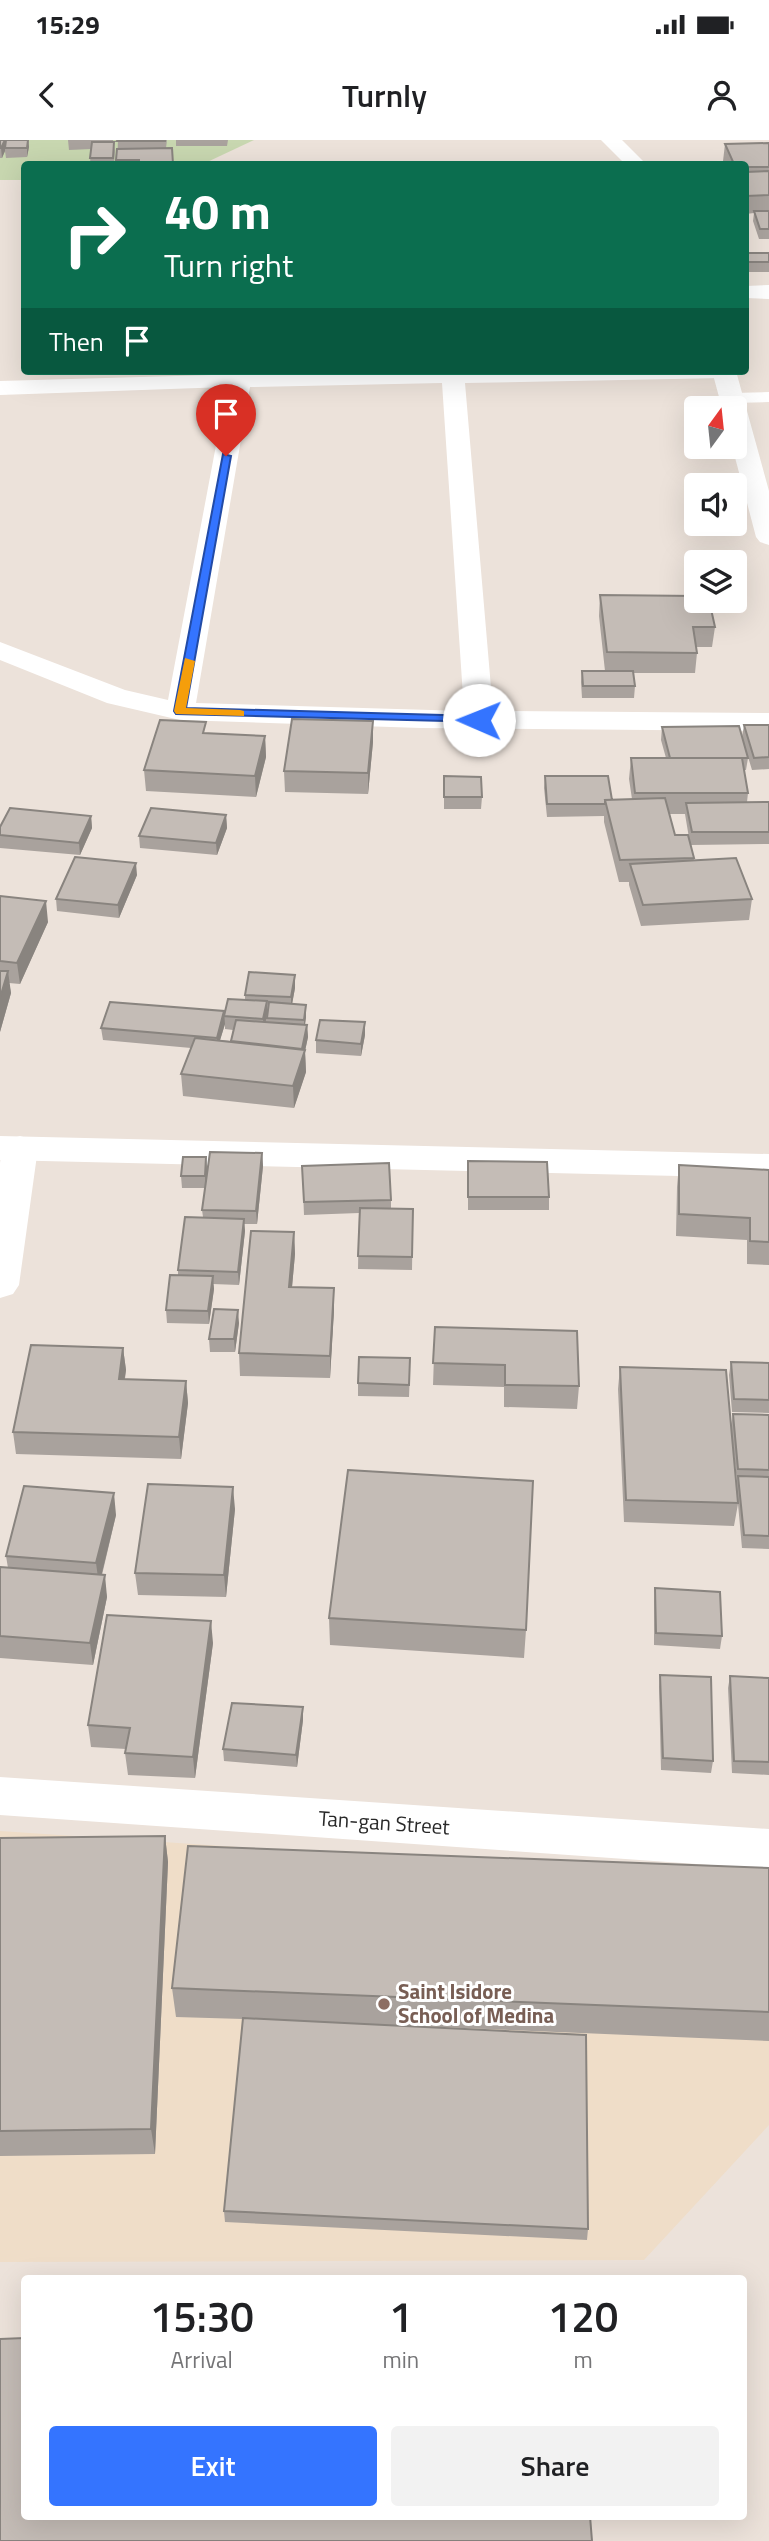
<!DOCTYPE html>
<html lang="en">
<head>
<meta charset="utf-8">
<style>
	:root { --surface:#fff; --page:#f2f2f2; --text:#202124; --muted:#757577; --accent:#3474ff }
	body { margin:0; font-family:"Titillium Web",sans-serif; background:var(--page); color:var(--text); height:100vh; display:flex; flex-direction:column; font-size:26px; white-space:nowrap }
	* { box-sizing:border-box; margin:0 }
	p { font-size:23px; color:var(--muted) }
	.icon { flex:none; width:38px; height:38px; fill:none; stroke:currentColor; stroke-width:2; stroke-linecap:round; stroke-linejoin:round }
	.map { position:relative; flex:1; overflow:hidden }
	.details { position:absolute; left:21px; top:2135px; width:726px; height:245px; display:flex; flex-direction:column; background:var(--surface); border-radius:7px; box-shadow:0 7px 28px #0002 }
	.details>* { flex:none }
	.top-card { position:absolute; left:21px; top:21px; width:728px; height:214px; border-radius:7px; box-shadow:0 7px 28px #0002; background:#0b6e4f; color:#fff; overflow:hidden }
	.needle { width:46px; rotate:15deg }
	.fabs { position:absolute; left:684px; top:256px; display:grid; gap:14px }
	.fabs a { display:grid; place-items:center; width:63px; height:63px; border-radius:7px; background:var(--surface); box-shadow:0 7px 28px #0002; font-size:35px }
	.pin { position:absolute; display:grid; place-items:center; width:60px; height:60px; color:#fff; margin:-72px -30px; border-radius:50% 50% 50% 0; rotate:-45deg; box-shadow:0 0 7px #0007 }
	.pin .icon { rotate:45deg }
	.me { position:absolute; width:77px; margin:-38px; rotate:271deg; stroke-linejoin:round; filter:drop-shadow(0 0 5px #0008) }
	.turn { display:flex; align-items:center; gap:24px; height:147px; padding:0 28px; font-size:32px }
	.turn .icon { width:91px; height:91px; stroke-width:2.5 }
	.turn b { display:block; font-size:49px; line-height:60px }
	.then { display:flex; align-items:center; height:66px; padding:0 28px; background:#0003; gap:14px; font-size:26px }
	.eta { display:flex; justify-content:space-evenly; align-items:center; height:119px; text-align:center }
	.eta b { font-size:42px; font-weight:600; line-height:49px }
	.action { display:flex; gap:14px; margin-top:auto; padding:14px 28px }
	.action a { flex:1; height:80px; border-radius:7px; background:var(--accent); color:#fff; font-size:28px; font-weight:600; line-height:80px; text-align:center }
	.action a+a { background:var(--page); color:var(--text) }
	.status { display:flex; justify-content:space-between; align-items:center; height:49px; padding:0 35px; background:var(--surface); direction:ltr }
	.status svg { height:19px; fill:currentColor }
	header { display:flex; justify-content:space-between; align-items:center; height:91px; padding:0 28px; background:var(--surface); font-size:32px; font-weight:600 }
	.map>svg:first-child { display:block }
	.education { fill:#efddc8 }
	.cemetery { fill:#c8d7b0 }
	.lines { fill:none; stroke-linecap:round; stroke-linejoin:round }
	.lane { fill:#fff; fill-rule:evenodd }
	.street { fill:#fff; fill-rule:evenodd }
	.secondary { fill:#fff; fill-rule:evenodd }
	.wall { fill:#a9a29d; fill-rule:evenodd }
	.shaded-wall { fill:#89847f }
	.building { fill:#c4bcb6; stroke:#89847f; stroke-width:2 }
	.route { fill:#3474ff; stroke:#224ba6; stroke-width:2 }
	.slow { fill:#f59e0b }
	.education-dot { fill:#8d6e63; stroke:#fff; stroke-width:2.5 }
	.labels { text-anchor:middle; stroke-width:6; stroke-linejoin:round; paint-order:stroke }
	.near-street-label { font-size:21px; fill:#292929; stroke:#fff }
	.near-education-label { font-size:21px; font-weight:bold; fill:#785e54; stroke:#fff; text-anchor:start }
</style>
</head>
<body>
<div class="status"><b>15:29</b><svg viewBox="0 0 49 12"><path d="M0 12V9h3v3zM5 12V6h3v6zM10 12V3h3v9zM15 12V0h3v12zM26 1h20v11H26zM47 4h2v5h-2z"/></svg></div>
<header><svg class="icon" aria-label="back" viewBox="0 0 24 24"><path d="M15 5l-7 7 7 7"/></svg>Turnly<svg class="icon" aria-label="person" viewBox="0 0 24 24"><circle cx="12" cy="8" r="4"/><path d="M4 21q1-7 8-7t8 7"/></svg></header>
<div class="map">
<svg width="769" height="2401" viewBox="0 0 769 2401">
	<rect width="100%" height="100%" fill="#ece2da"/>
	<!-- education -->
	<path class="education" d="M0,1691L769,1743V1985L644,2120L0,2122Z"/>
	<!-- cemetery -->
	<path class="cemetery" d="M0,0H254L203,24H24V40H0Z"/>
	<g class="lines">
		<!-- lane -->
		<path class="lane" d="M769,252V262L732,263L724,258L732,253Z"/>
		<!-- street -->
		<path class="street" d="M769,145V159L746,158V146Z
			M351,231H736L732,236L724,238L465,243L493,571L769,573V591L421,588L180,580L107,563L0,520V502L125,550L168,560L227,247L0,255V241ZM442,243L464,571L196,563L250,247Z
			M20,996L33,1000L38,1008L19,1145L13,1154L0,1158V1023L2,1008L7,1000Z
			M0,1637L769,1689V1729L0,1675Z"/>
		<!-- secondary -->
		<path class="secondary" d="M601,0H622L646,24H625Z
			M712,231H736L769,351V405L760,402L756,397L732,306H735V268H722Z
			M0,996L769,1014V1038L0,1020Z"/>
	</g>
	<!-- wall -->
	<path class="wall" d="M0,0H5V6L6,0H28L29,7L27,17L6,18L5,11L2,18H0Z
		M68,0H113L115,11L114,24H90L91,9L69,10Z
		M118,0H167L166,8L173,24H117Z
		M176,0H228L227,6H176Z
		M769,3V99H759L753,81L754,73L746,74V24H725L723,21L725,4Z
		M746,113H769V132H746Z
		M600,455L715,487L712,507H696L697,513L695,533H633L635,546L634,558H582L581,542L582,531H605L599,476Z
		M744,585H769V629L752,630L742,597Z
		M662,587L748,618L746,630H744L748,653L747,662H769V704L691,705L694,720L752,759L749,780L641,786L629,745V742H619L604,682V676L547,677L544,648L545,636L612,660L632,659L629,639L631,618H666L661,600ZM669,674H685L689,698L675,695Z
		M206,593L265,596L266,617L256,657L146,651L144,630Z
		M373,602L368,654L285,652L284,631Z
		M444,636L482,657L481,669H444Z
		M226,675L227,688L217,715L140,708L139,696Z
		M91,676L92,688L80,715L0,708V687Z
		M137,735L119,778L57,771L56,759Z
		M0,756L48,782L20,844L9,843L11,853L0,892Z
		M295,848L292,864L306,877L305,884L307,885L308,897L305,911L306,932L294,968L183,956L181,934L191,908L103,900L101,888L225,876L245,860V855ZM225,884V889L233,890L231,901L220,900Z
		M365,895L361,916L316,913V900Z
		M262,1013L263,1026L257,1084H244L245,1091L239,1145L213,1144L214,1149L209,1184L167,1183L166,1170L178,1136V1130L203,1077L202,1070L205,1048H182L181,1036L206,1017L207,1030Z
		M468,1021L549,1057V1070H468Z
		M679,1025L769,1030V1125L747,1124V1100L676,1096L677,1047Z
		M302,1026L391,1060V1069H413L412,1130L358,1129L359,1073L304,1075Z
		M294,1092L295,1114L292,1147L334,1148V1170L330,1238L240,1236L239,1213Z
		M239,1183L235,1212H210L209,1199Z
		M435,1187L579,1246L577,1269L504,1267V1247L433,1245Z
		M123,1208L126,1230L125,1239L186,1241L188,1263L181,1319L16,1314L13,1292Z
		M731,1222L769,1223V1273L732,1272L729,1235Z
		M620,1227L736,1348L737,1342L731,1286L733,1274L769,1275V1409L742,1408L738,1364L734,1386L624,1382L618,1249Z
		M410,1231L409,1257L358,1256V1243Z
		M235,1369L226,1457L138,1455L135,1433Z
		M116,1375L102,1435L107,1457L93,1525L0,1518V1428H8L6,1416Z
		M655,1448L722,1496L720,1509L654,1505V1461Z
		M329,1478L526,1490L524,1518L330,1505Z
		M213,1503L195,1638L128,1635L125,1613L126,1609L91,1607L88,1585Z
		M660,1535L713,1621L711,1633L661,1630L659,1547Z
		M730,1536L769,1538V1635L732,1633L728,1548Z
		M303,1580L297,1627L224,1621L223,1609Z
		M165,1696L168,1722L155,2014L0,2016V1698Z
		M769,1728V1901L417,1886L588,2089L587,2100L225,2082L224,2071L243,1879L176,1877L172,1848Z"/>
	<!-- shaded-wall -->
	<path class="shaded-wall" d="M5,0V11L2,18L1,8Z
		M28,0L29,7L27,17V8Z
		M373,581V602L368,654V633Z
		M265,596L266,617L256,657L255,636Z
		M226,675L227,688L217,715L216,703Z
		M91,676L92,688L80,715L79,703Z
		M136,723L137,735L119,778L118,765Z
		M46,761L48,782L20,844L17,823Z
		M8,831L11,853L0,892V858Z
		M295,835V848L291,870V857Z
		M267,861V874L264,892L263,879Z
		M306,865V877L304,892V880Z
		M224,871L225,884L217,910V898Z
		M365,882V895L361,916V904Z
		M307,885L308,897L305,911L306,932L294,968L293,946Z
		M262,1013L263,1026L257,1084L256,1071Z
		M206,1017L207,1030L206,1048L205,1036Z
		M244,1079L245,1091L239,1145L238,1132Z
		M294,1092L295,1114L290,1169L289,1147Z
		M213,1136L214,1149L209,1184L208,1171Z
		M334,1148V1170L330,1238V1216Z
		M238,1170L239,1183L235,1212L234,1199Z
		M123,1208L126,1230L121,1261L119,1239Z
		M186,1241L188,1263L181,1319L179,1297Z
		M233,1347L235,1369L226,1457L224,1435Z
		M114,1353L116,1375L99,1445L96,1423Z
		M105,1435L107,1457L93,1525L90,1503Z
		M211,1481L213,1503L195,1638L193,1617Z
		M303,1567V1580L297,1627L296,1615Z
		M165,1696L168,1722L155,2014L151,1989Z"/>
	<!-- building -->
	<path class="building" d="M0,0H5L1,8H0Z
		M6,0H28L27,8H5Z
		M118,0H165V1H117Z
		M92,2H114L113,18H90Z
		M769,3V27H746V24H734L725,4Z
		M172,8L173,24H139V20H116L117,9Z
		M769,31V55L746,56V32Z
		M754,71H769V89H760Z
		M746,113H769V122H746Z
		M600,455L696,456V460H709L715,487H693L697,513L607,512Z
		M582,531H633L635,546H583Z
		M292,579L373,581L368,633L284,631Z
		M160,580L206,582L203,593L265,596L255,636L144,630Z
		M744,585H769V617L754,618Z
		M739,586L748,618H670L662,587Z
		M631,618H742L748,653H635Z
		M444,636L481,637L482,657H444Z
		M545,636H608L612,660H605V664H547Z
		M665,658L675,695H688L694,718L620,720L605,660Z
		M769,662V692H692L686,663Z
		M10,668L91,676L79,703L0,695V687Z
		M151,668L226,675L216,703L139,696Z
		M75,717L136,723L118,765L56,759Z
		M736,718L752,759L643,765L630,724Z
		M0,756L46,761L17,823L0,821Z
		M0,831H8L0,858Z
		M249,832L295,835L291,857L245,855Z
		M228,859L267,861L263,879L224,876Z
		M110,862L224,871L217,898L101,888Z
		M269,862L306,865L304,880L267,878Z
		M236,880L307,885L302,909L231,901Z
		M320,880L365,882L361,904L316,900Z
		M195,898L305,910L293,946L181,934Z
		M210,1012L262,1013L256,1071L202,1070Z
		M183,1017H206L205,1036H181Z
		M468,1021L547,1022L549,1057H468Z
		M389,1023L391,1060L304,1062L302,1026Z
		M679,1025L769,1030V1102L750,1101V1078L679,1074Z
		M360,1068L413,1069L412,1117L358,1116Z
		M185,1077L244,1079L238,1132L178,1130Z
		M251,1091L294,1092L289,1147L334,1148L330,1216L239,1213Z
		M170,1135L213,1136L208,1171L166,1170Z
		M214,1169L238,1170L234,1199H209Z
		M435,1187L577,1191L579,1246L505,1245V1225L433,1223Z
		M31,1205L123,1208L119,1239L186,1241L179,1297L13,1292Z
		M359,1217L410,1218L409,1245L358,1243Z
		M731,1222L769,1223V1260L734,1259Z
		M620,1227L726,1230L738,1363L626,1360Z
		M733,1274L769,1275V1330L738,1329Z
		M348,1330L533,1341L526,1490L329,1478Z
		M738,1336L769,1337V1396L744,1395Z
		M148,1344L233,1347L224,1435L135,1433Z
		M24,1346L114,1353L96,1423L6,1416Z
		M0,1427L105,1435L90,1503L0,1496Z
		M655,1448L720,1452L722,1496L656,1493Z
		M107,1475L211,1481L193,1617L125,1613L130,1588L88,1585Z
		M660,1535L711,1537L713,1621L663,1618Z
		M730,1536L769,1538V1622L734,1621Z
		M232,1563L303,1567L296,1615L223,1609Z
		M165,1696L151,1989L0,1991V1698Z
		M188,1706L769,1728V1872L172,1848Z
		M243,1878L586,1895L588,2089L224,2071Z
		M24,2198V2376H590L592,2401H0V2199Z"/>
	<!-- route -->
	<path class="route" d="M223,314L231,316L186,568L479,576L483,577V582L176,574L174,571Z"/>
	<!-- slow -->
	<path class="slow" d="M185,518L195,521L186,568L240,570L244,571V576L176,574L174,571Z"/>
	<!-- markers -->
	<circle class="education-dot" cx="384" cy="1864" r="7"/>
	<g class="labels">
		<!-- near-street labels -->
		<g class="near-street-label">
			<text transform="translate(384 1683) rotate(4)" y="7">Tan-gan Street</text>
		</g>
		<!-- near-education labels -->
		<g class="near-education-label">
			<text x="398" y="1859">Saint Isidore<tspan x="398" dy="24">School of Medina</tspan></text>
		</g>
	</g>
</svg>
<div class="fabs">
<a><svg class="needle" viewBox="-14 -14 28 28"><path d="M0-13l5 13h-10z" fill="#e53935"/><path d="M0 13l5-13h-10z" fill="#757577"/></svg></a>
<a><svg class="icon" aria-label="sound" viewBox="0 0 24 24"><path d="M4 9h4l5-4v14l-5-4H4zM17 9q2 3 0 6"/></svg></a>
<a><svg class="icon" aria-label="layers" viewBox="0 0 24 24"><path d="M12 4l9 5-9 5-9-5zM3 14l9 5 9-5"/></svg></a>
</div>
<div class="pin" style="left:226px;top:316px;background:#d93025"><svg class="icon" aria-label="arrive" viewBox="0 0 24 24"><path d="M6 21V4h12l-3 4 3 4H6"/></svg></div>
<svg class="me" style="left:479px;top:580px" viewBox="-20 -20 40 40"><circle r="19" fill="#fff"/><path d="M0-13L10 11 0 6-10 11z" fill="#3474ff"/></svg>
<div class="top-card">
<div class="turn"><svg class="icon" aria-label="right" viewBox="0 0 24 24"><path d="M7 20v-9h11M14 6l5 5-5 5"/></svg><div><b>40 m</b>Turn right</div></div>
<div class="then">Then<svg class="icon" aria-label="arrive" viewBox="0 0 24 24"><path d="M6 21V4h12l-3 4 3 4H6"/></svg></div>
</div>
<section class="details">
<div class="eta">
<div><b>15:30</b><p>Arrival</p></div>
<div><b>1</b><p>min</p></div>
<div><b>120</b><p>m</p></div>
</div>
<div class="action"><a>Exit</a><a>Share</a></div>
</section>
</div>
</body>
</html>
